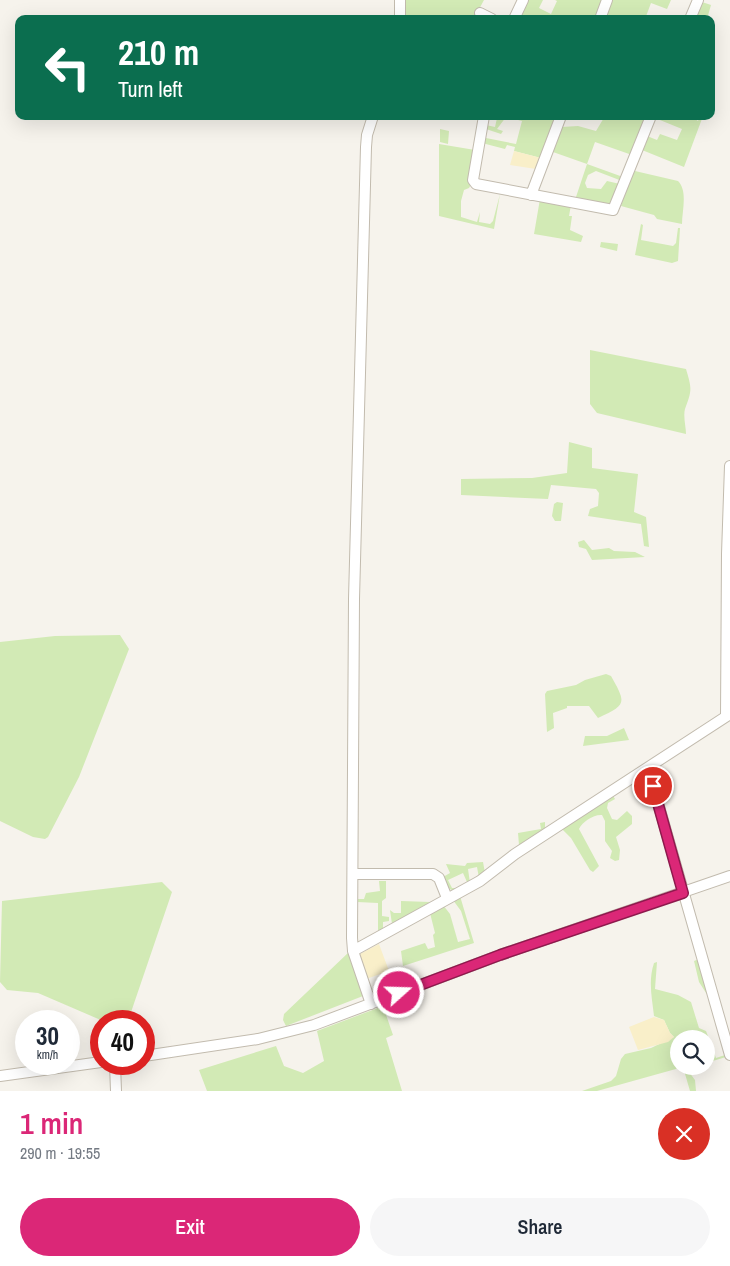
<!DOCTYPE html>
<html lang="en">
<head>
<meta charset="utf-8">
<style>
	:root { --surface:#fff; --page:#f6f6f7; --text:#1f2937; --muted:#747a83; --accent:#db2777 }
	body { margin:0; font-family:"Archivo Narrow",sans-serif; background:var(--page); color:var(--text); height:100vh; display:flex; flex-direction:column; font-size:19px; white-space:nowrap }
	* { box-sizing:border-box; margin:0 }
	p { font-size:16px; color:var(--muted) }
	.icon { flex:none; width:28px; height:28px; fill:none; stroke:currentColor; stroke-width:2; stroke-linecap:round; stroke-linejoin:round }
	.map { position:relative; height:1091px; overflow:hidden }
	.drawer { display:flex; flex-direction:column; background:var(--surface); flex:1 }
	.drawer>* { flex:none }
	.banner { position:absolute; left:15px; top:15px; width:700px; height:105px; border-radius:10px; box-shadow:0 5px 20px #0002; background:#0b6e4f; color:#fff; overflow:hidden }
	.buttons { position:absolute; left:670px; top:1030px; display:grid; gap:10px }
	.buttons a { display:grid; place-items:center; width:45px; height:45px; border-radius:50%; background:var(--surface); box-shadow:0 5px 20px #0002; font-size:25px }
	.speed { position:absolute; left:15px; top:1010px; display:flex; gap:10px; font-size:25px; font-weight:700; text-align:center }
	.speed>* { display:grid; place-content:center; width:65px; height:65px; border-radius:50%; background:var(--surface); box-shadow:0 5px 20px #0002; line-height:1 }
	.speed small { font-size:12px; font-weight:400 }
	.speed .limit { border:8px solid #d22; background:#fff; color:#111 }
	.pin { position:absolute; display:grid; place-items:center; width:42px; height:42px; color:#fff; margin:-21px; border:2px solid #fff; border-radius:50%; box-shadow:0 1px 5px #0007 }
	.me { position:absolute; width:55px; margin:-28px; rotate:70deg; stroke-linejoin:round; filter:drop-shadow(0 0 4px #0008) }
	.turn { display:flex; align-items:center; gap:18px; height:105px; padding:0 20px; font-size:22px }
	.turn .icon { width:65px; height:65px; stroke-width:2.5 }
	.turn b { display:block; font-size:35px; line-height:42px }
	.round { display:grid; place-items:center; flex:none; width:52px; height:52px; border-radius:26px; background:var(--page) }
	.summary { display:flex; align-items:center; justify-content:space-between; height:85px; padding:0 20px }
	h1 { font-size:30px; font-weight:600; line-height:38px; color:var(--accent) }
	.cta { display:flex; gap:10px; margin-top:auto; padding:10px 20px }
	.cta a { flex:1; height:58px; border-radius:30px; background:var(--accent); color:#fff; font-size:20px; font-weight:600; line-height:58px; text-align:center }
	.cta a+a { background:var(--page); color:var(--text) }
	.map>svg:first-child { display:block }
	.green { fill:#d2eab5; fill-rule:evenodd }
	.sand { fill:#f9efc9 }
	.lines { fill:none; stroke-linecap:round; stroke-linejoin:round }
	.minor-casing { stroke:#c2bbae; stroke-width:12 }
	.minor { stroke:#fff; stroke-width:10 }
	.route-casing { stroke:#8e194d; stroke-width:12 }
	.route { stroke:#db2777; stroke-width:9 }
</style>
</head>
<body>
<div class="map">
<svg width="730" height="1091" viewBox="0 0 730 1091">
	<rect width="100%" height="100%" fill="#f6f3ec"/>
	<!-- green -->
	<path class="green" d="M404,0H484L478,11L486,19H404Z
		M527,0H543L539,8L551,14L557,1L555,0H603L596,19H519Z
		M612,0H671L667,9L651,3L645,19H605Z
		M702,2L711,5L707,19H695Z
		M495,116H558L541,158L514,151L515,147L507,145L505,149L482,143L486,138L516,144L522,121L506,117L497,129L503,131L501,134L486,129V125L495,127L497,118Z
		M605,116H646L632,155L595,142L587,164L623,177L622,181L596,171L588,175L585,183L587,188L601,189L607,181L620,184L610,206H607L576,197L587,164L553,152L562,127L578,126L596,131Z
		M655,116H691L698,121L700,116H703L684,167L642,150L647,136L657,140L660,134L677,140L682,129L655,118Z
		M440,129L449,131L448,144L440,142Z
		M439,144L475,150V177L469,188L464,190L461,201V217L477,222L480,212L479,222L490,224L493,221L500,194L494,229L439,216Z
		M635,171L678,181C688,191 682,211 682,224L657,219L654,215L621,206L632,172Z
		M540,199L571,205L569,216H572L570,230L583,236L581,242L534,234Z
		M641,224L643,225L641,240L673,246L676,243L678,228H680L678,261L672,263L635,255Z
		M601,242L618,244L617,251L600,247Z
		M590,350L686,369C692,389 692,390 685,409C683,416 686,427 686,434L597,413L590,404Z
		M569,442L592,448V468L638,474L634,512L646,517L649,547L644,546L641,524L588,516L590,509L598,506L599,493L596,489L551,485L548,499L461,495V479L532,478L567,473Z
		M557,502L563,503L561,521H555L552,516L554,504Z
		M584,540L592,550L609,548L614,551L635,552L645,557L592,560L586,549L579,547L578,542Z
		M120,635L129,649L79,777L48,837L45,839L33,837L0,821V642L55,636Z
		M606,674L611,676C627,704 626,705 598,718L589,706H567V708L553,713L554,728L547,732L545,694L547,691L576,685L585,680Z
		M624,728L629,740L583,746L585,736H607Z
		M612,794L615,799L608,803L607,808L612,819L617,820L627,811L632,816V824L616,837L620,850L619,860L615,861L610,858L612,851L605,841V821L602,815C594,814 582,822 579,829L599,866L593,872L590,870L571,838L561,828Z
		M545,822V828L519,845L518,833L541,829L540,823Z
		M483,862L485,873L479,878L477,867L468,869L470,883L453,891L447,887L443,877L450,873L446,864L465,866L467,863ZM463,873L467,882L457,888H452L448,880Z
		M379,881H386V898L382,901V916L389,917V921L383,922V928L378,932V903L357,902L358,899H364L366,893L380,891Z
		M162,882L172,892L128,1021H103L38,993L7,990L0,982L2,901Z
		M460,896L474,943L403,966L401,951L425,943L428,949L435,947L433,935L435,933L430,913L443,905L450,914L458,942L470,939L461,911L453,900Z
		M401,901L430,902L392,924L390,910L394,913H401Z
		M349,952L363,996L286,1026L283,1020L284,1014Z
		M699,959L710,995L708,996L699,982L694,961Z
		M657,962L655,989L678,995L691,1002L699,1028L706,1031L716,1058L725,1055L726,1057L706,1063V1039H679V1066H692L689,1072L695,1080L696,1091H690L683,1067L597,1091H582L611,1081L616,1076L621,1059L625,1054L651,1048L674,1037L670,1033L664,1020L654,1016C652,998 648,981 654,963Z
		M383,1006L393,1035L386,1038L402,1091H207L199,1070L276,1046L284,1066L303,1073L324,1061L317,1031Z"/>
	<!-- sand -->
	<path class="sand" d="M514,151L541,158L536,169L510,165Z
		M379,944L389,971L366,979L358,955Z
		M654,1017L664,1020L670,1033L674,1037L668,1042L638,1050L629,1027Z"/>
	<g class="lines">
		<defs>
			<path id="minor" d="M400,0V19
				M480,13L492,19
				M514,19L523,0
				M600,19L607,0
				M690,19L698,0
				M484,116L473,180L476,184L613,210L651,116
				M531,195L561,116
				M726,716L727,554L730,466
				M648,768L730,1055
				M353,874H433L439,878L447,898
				M353,951L480,881L515,854L730,714
				M371,1004L353,951L352,938L354,599L366,147L367,135L373,116
				M144,1056L258,1039L314,1025L500,955L730,876
				M115,1064L116,1091
				M0,1076L101,1062"/>
		</defs>
		<!-- minor casing -->
		<use href="#minor" class="minor-casing"/>
		<!-- minor -->
		<use href="#minor" class="minor"/>
	</g>
	<g class="lines">
		<defs>
			<path id="route" d="M399,993L500,955L683,893L653,786"/>
		</defs>
		<!-- route casing -->
		<use href="#route" class="route-casing"/>
		<!-- route -->
		<use href="#route" class="route"/>
	</g>
</svg>
<div class="buttons">
<a><svg class="icon" aria-label="search" viewBox="0 0 24 24"><circle cx="10" cy="10" r="6"/><path d="M15 15l6 6"/></svg></a>
</div>
<div class="speed"><div>30<small>km/h</small></div><div class="limit">40</div></div>
<div class="pin" style="left:653px;top:786px;background:#d93025"><svg class="icon" aria-label="arrive" viewBox="0 0 24 24"><path d="M6 21V4h12l-3 4 3 4H6"/></svg></div>
<svg class="me" style="left:399px;top:993px" viewBox="-20 -20 40 40"><circle r="17" fill="#db2777" stroke="#fff" stroke-width="3"/><path d="M0-11L8 9 0 5-8 9z" fill="#fff"/></svg>
<div class="banner">
<div class="turn"><svg class="icon" aria-label="left" viewBox="0 0 24 24"><path d="M17 20v-9H6M10 6l-5 5 5 5"/></svg><div><b>210 m</b>Turn left</div></div>
</div>
</div>
<section class="drawer">
<div class="summary"><div><h1>1 min</h1><p>290 m · 19:55</p></div><a class="round" style="background:#d93025;color:#fff"><svg class="icon" aria-label="close" viewBox="0 0 24 24"><path d="M6 6l12 12M18 6L6 18"/></svg></a></div>
<div class="cta"><a>Exit</a><a>Share</a></div>
</section>
</body>
</html>
